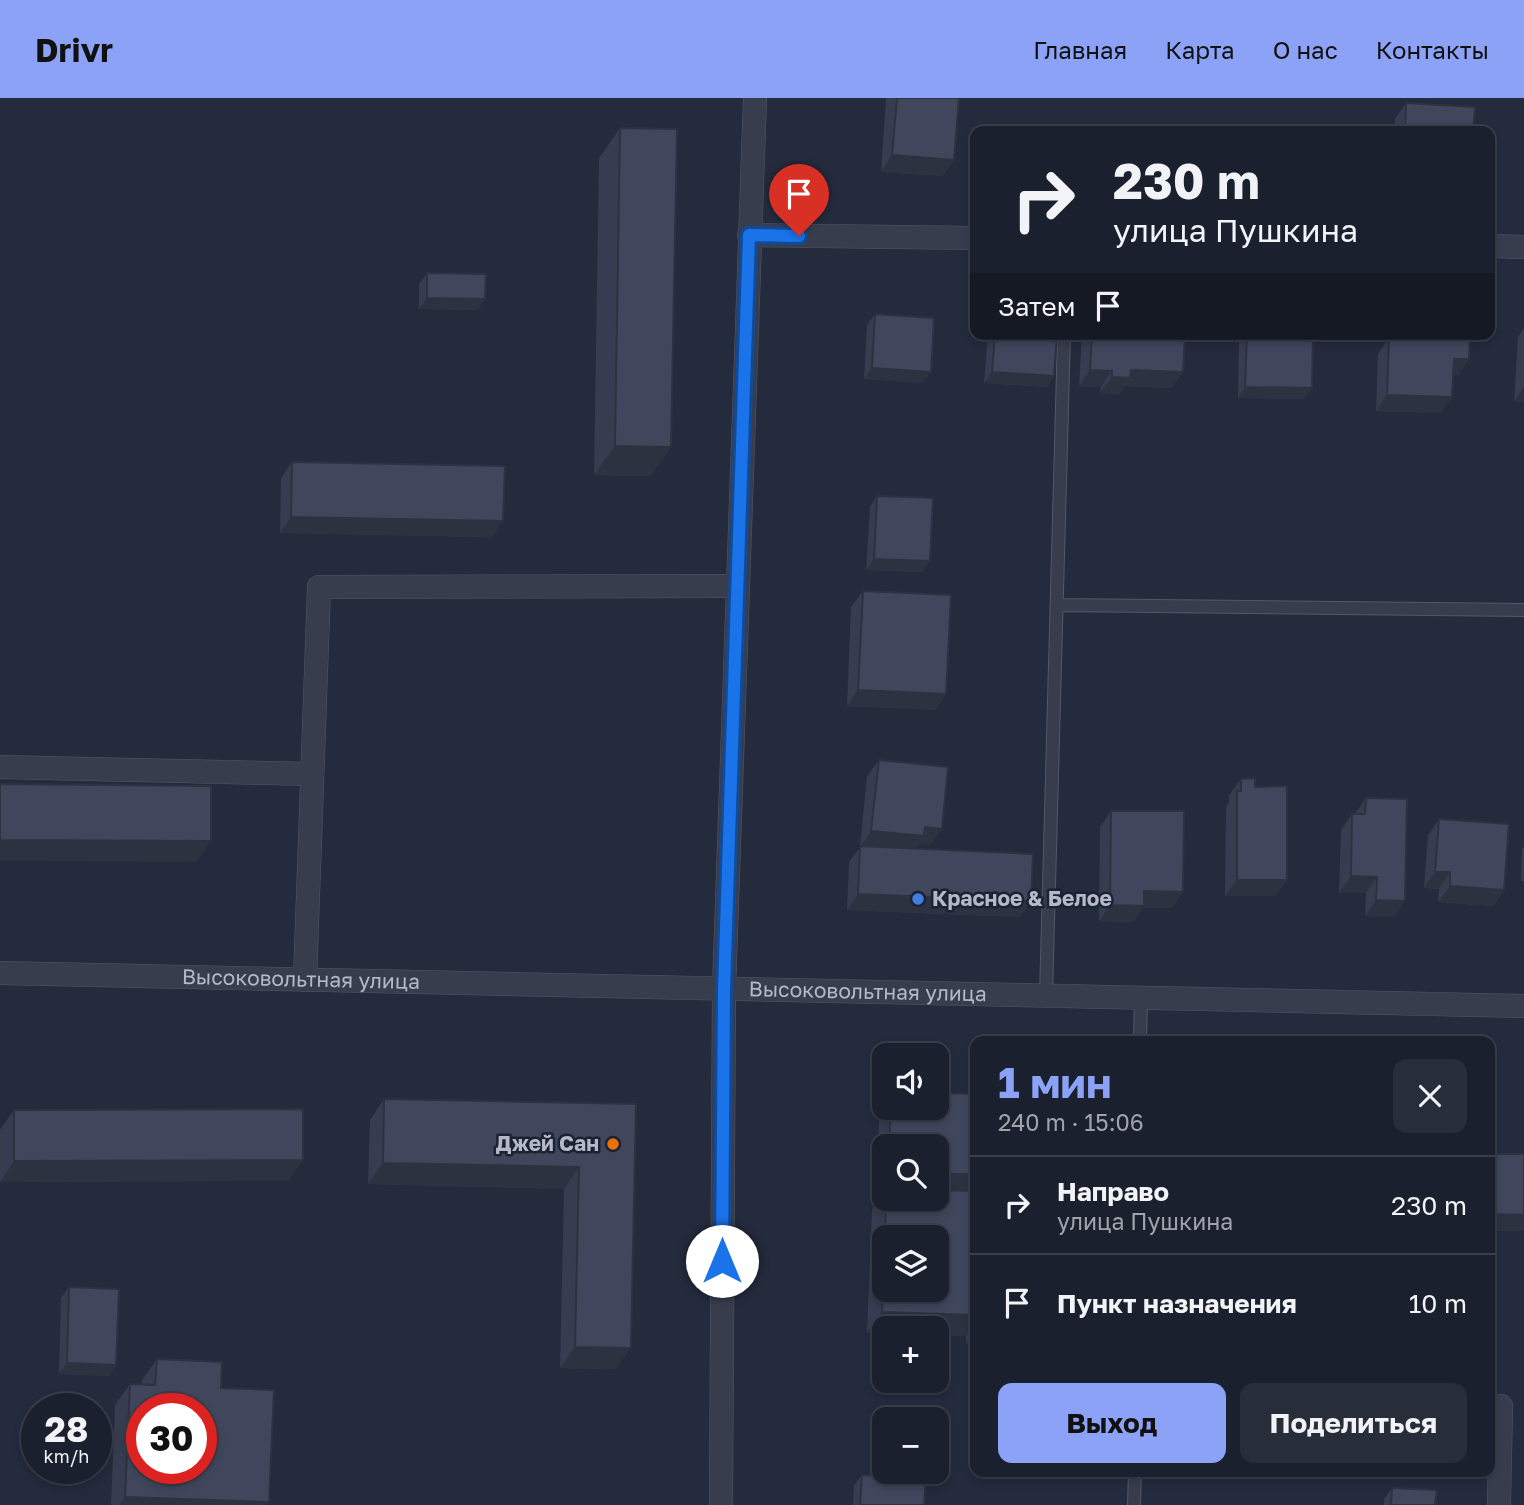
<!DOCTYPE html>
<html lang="ru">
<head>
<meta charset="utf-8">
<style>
	:root { --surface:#1b202e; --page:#282d3a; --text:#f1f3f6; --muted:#a0a3aa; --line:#393e4a; --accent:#8ba2f6 }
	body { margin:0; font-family:"Golos Text",sans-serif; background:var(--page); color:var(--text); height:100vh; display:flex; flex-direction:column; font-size:26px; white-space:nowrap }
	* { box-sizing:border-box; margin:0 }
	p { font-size:23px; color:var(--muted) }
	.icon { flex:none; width:38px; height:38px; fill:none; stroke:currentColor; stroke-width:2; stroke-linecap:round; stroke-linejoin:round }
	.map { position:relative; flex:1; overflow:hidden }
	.drawer { position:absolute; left:970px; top:938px; width:525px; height:441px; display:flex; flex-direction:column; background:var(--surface); border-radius:14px; box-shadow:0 4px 10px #0003,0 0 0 2px var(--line) }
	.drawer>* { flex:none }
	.top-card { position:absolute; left:970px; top:28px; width:525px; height:214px; border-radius:14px; box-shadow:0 4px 10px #0003,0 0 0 2px var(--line); background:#1b202e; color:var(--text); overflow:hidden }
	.tools { position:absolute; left:872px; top:945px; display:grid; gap:14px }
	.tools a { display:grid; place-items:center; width:77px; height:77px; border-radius:14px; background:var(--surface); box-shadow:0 4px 10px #0003,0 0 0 2px var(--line); font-size:35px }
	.speed { position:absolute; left:21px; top:1295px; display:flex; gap:14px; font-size:35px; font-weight:700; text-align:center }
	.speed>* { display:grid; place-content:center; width:91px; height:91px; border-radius:50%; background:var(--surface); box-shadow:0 4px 10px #0003,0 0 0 2px var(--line); line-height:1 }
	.speed small { font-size:18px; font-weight:400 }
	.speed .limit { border:10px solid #d22; background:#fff; color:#111 }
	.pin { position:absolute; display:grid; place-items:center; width:60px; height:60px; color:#fff; margin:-72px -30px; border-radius:50% 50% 50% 0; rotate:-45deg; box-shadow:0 0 7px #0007 }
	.pin .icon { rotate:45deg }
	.me { position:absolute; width:77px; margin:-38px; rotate:0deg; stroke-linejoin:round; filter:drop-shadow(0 0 5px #0008) }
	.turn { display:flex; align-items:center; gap:24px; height:147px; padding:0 28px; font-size:32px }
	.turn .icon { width:91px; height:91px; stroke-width:2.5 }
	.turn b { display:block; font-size:49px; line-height:60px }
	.then { display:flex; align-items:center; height:66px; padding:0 28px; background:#0003; gap:14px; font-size:26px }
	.round { display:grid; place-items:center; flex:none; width:74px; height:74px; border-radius:14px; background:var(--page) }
	.overview { display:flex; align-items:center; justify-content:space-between; height:119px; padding:0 28px }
	h1 { font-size:42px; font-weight:700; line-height:52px; color:var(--accent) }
	.primary-button { display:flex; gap:14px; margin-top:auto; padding:14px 28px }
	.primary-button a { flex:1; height:80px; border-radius:14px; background:var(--accent); color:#111; font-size:28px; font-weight:700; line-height:80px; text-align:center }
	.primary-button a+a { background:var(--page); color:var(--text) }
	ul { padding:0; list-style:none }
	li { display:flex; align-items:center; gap:21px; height:98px; padding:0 28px; border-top:2px solid var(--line) }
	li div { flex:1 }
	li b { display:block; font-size:26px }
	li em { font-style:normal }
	header { display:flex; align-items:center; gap:42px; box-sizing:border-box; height:98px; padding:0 35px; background:var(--accent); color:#111 }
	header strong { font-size:33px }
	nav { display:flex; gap:38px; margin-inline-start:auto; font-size:24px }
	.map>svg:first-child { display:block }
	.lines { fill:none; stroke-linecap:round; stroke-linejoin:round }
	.lane-casing { stroke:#535868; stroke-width:14 }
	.street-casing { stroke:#535868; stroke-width:24 }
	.lane { stroke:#383d4d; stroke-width:12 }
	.street { stroke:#383d4d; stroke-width:23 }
	.wall { fill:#373d50; fill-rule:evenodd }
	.shaded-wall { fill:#2d3241 }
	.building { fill:#40475d; stroke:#2d3241; stroke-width:2; fill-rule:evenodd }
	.route-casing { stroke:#114b97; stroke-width:18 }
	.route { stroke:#1a73e8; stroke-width:12 }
	.shop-dot { fill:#3f7fe0; stroke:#1d2232; stroke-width:2.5 }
	.food-dot { fill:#e8710a; stroke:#1d2232; stroke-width:2.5 }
	.labels { text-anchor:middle; stroke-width:5; stroke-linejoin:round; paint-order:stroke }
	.poi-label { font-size:21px; font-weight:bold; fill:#b4b8c8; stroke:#1d2232; text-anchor:start }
	.street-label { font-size:21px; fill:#b4b8c8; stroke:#1d2232 }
</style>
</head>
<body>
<header>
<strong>Drivr</strong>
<nav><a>Главная</a><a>Карта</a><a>О нас</a><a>Контакты</a></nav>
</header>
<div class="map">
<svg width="1524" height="1407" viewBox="0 0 1524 1407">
	<rect width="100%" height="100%" fill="#242b3d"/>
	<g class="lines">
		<defs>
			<path id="lane" d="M1057,507L1524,512
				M1046,898L1064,236
				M1140,943L1141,900
				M1134,1407L1135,1374"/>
			<g id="street">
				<path d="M749,137L975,140"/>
				<path d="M1489,148L1524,149"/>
				<path d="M0,669L312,676"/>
				<path id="s1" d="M0,875L1524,908"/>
				<path d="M305,882L319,489L737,488"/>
				<path d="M721,1407L724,891L755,0"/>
				<path d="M1499,1407L1501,1308"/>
			</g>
		</defs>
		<!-- lane casing -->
		<use href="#lane" class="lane-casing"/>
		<!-- street casing -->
		<use href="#street" class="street-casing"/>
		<!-- lane -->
		<use href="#lane" class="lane"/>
		<!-- street -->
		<use href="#street" class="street"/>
	</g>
	<!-- wall -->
	<path class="wall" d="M886,0H959L943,78L881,74Z
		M1406,5L1473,33H1394L1395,21Z
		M620,30L671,349L650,378L594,377L599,60Z
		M427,175L485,201L478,212L419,211V186Z
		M875,216L923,285L864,281L867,227Z
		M1524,230V304L1514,303L1518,239Z
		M988,236H1057L1054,278L1047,289L984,285Z
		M1082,236H1185L1183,274L1171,290L1125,288L1119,296L1100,295L1101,289L1079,288Z
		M1242,236H1313L1312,290L1304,301L1238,300L1239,241Z
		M1441,236H1470L1469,261L1458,277H1453L1441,315L1376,313L1378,256L1389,240L1438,241Z
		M292,364L503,423L492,439L280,435L281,380Z
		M877,398L922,474L866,472L870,409Z
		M863,493L946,596L935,612L847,608L851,509Z
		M879,662L942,731L930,747L919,746L916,750L1020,819L847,812L849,764L860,749L867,678Z
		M1241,681L1255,689L1287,782L1275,798H1225L1226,709L1229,704V697Z
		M1366,700L1394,819L1365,818L1366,795H1339L1341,732L1352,716H1355Z
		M1111,713L1172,810H1143L1133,824L1099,823L1100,729Z
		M1439,721L1504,792L1493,808L1438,804L1439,791L1424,790L1428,737Z
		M1524,749V783H1521L1522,751Z
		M384,1001L636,1006L616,1271L560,1270L564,1091L368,1086L370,1022Z
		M884,1005V1010H936L975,1093V1246H966V1238L936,1237V1230L867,1235L872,1111L884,1094V1101H936V1048H884V1092H878L879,1011ZM884,1139H936L884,1192Z
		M14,1012L303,1062L288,1083L0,1084V1032Z
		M69,1189L116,1267L109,1278L59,1276L61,1200Z
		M157,1261L221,1290L267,1407H111L115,1307L130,1286H142V1282Z
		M862,1377L924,1407H853L854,1388Z
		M1392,1390L1435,1407H1384V1401Z"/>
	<!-- shaded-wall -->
	<path class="shaded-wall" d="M892,57L954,62L943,78L881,74Z
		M427,200L485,201L478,212L419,211Z
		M1454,261H1469L1458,277H1442Z
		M872,270L931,274L923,285L864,281Z
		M1090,272L1112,273L1101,289L1079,288Z
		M1131,272L1183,274L1171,290L1125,288L1119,296L1100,295L1112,279Z
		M992,274L1054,278L1047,289L984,285Z
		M1524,288V304L1514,303Z
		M1245,289L1312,290L1304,301L1238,300Z
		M1387,297L1452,299L1441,315L1376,313Z
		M615,348L671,349L650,378L594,377Z
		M291,419L503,423L492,439L280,435Z
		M874,461L930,463L922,474L866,472Z
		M858,592L946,596L935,612L847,608Z
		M925,729L942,731L930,747L919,746L912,755L860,749L871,733Z
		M0,742L211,743L196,764L0,763Z
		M1435,774H1450L1439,791L1424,790Z
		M1351,778L1377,779L1366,795H1339Z
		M1237,782H1287L1275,798H1225Z
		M1450,788L1504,792L1493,808L1438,804Z
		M1144,793L1183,794L1172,810H1143L1133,824L1099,823L1110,807Z
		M858,796L1031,803L1020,819L847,812Z
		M1376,802L1405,803L1394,819L1365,818Z
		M303,1062L288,1083L0,1084L14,1063Z
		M383,1065L579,1069L564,1091L368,1086Z
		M936,1076H975V1092H936Z
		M884,1083V1092H878Z
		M1489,1116L1524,1117V1133H1489Z
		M882,1214L975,1217V1226L966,1238L936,1237V1230H884V1235H867Z
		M975,1234V1246H966Z
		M575,1249L631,1250L616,1271L560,1270Z
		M67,1265L116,1267L109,1278L59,1276Z
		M125,1399L269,1404L267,1407H119Z"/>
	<!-- building -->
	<path class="building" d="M897,0H959L954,62L892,57Z
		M1406,5L1475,9L1473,33H1405Z
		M620,30L677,31L671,349L615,348Z
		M427,175L486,176L485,201L427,200Z
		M875,216L934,220L931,274L872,270Z
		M995,236H1057L1054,278L992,274Z
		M1092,236H1185L1183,274L1131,272L1130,280L1112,279V273L1090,272Z
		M1247,236H1313L1312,290L1245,289Z
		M1449,236H1470L1469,261H1454L1452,299L1387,297L1389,240L1448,242Z
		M292,364L505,368L503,423L291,419Z
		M877,398L933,400L930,463L874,461Z
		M863,493L951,497L946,596L858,592Z
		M879,662L948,669L942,731L925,729L924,738L871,733Z
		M1255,680V689L1287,688V782H1237V693H1241V681Z
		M0,686L211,688V743L0,742Z
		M1366,700L1407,701L1405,803L1376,802L1377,779L1351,778L1352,716H1365Z
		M1111,713H1184L1183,794L1144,793V808L1110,807Z
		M1439,721L1509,726L1504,792L1450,788V774H1435Z
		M860,748L1033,756L1031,803L858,796Z
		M936,995L975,996V1076H936V1048H890V1010H936Z
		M384,1001L636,1006L631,1250L575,1249L579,1069L383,1065Z
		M303,1011V1062L14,1063V1012Z
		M1489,1056H1524V1117L1489,1116Z
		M936,1092L975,1093V1217L882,1214L884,1167V1192H936V1139H885L886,1101H936Z
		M69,1189L119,1191L116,1267L67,1265Z
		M157,1261L222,1264L221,1290L274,1292L269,1404L125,1399L130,1286L155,1287ZM142,1311H201V1370H142Z
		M862,1377L926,1379L924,1407H860Z
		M1392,1390L1437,1392L1435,1407H1391Z"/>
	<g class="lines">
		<defs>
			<path id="route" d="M722,1163L724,891L749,137L799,138"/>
		</defs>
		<!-- route casing -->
		<use href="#route" class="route-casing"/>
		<!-- route -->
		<use href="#route" class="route"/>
	</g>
	<!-- markers -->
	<circle class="shop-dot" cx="918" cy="801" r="7"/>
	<circle class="food-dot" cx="613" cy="1046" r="7"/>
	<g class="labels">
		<!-- poi labels -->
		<g class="poi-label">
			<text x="932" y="808">Красное &amp; Белое</text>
			<text x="599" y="1053" text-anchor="end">Джей Сан</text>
		</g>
		<!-- street labels -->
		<g class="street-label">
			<text dy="7" stroke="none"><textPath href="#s1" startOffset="301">Высоковольтная улица</textPath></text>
			<text dy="7" stroke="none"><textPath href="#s1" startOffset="868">Высоковольтная улица</textPath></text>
		</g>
	</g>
</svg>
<div class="tools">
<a><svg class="icon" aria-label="sound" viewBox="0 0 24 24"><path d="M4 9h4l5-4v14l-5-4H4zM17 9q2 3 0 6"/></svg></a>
<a><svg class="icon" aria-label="search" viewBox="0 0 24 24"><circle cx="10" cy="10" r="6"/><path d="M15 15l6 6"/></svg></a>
<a><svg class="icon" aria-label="layers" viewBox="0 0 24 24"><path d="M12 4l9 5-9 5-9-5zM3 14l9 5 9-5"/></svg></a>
<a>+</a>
<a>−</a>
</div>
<div class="speed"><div>28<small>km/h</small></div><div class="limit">30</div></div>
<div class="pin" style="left:799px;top:138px;background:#d93025"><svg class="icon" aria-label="arrive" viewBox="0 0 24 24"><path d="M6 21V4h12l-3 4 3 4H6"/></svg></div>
<svg class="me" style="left:722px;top:1163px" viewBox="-20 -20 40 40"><circle r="19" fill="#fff"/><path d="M0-13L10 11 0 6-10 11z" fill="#1a73e8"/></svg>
<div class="top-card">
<div class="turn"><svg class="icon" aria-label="right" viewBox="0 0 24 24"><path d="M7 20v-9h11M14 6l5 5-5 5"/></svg><div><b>230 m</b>улица Пушкина</div></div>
<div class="then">Затем<svg class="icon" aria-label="arrive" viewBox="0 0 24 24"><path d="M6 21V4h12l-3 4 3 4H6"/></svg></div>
</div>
<section class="drawer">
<div class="overview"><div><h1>1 мин</h1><p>240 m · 15:06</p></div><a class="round"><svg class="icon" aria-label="close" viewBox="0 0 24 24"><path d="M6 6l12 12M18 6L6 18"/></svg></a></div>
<ul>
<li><svg class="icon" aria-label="right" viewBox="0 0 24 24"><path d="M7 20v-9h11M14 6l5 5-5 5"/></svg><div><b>Направо</b><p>улица Пушкина</p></div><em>230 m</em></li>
<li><svg class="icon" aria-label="arrive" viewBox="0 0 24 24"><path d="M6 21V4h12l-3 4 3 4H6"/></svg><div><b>Пункт назначения</b></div><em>10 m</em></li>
</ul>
<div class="primary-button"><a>Выход</a><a>Поделиться</a></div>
</section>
</div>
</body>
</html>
